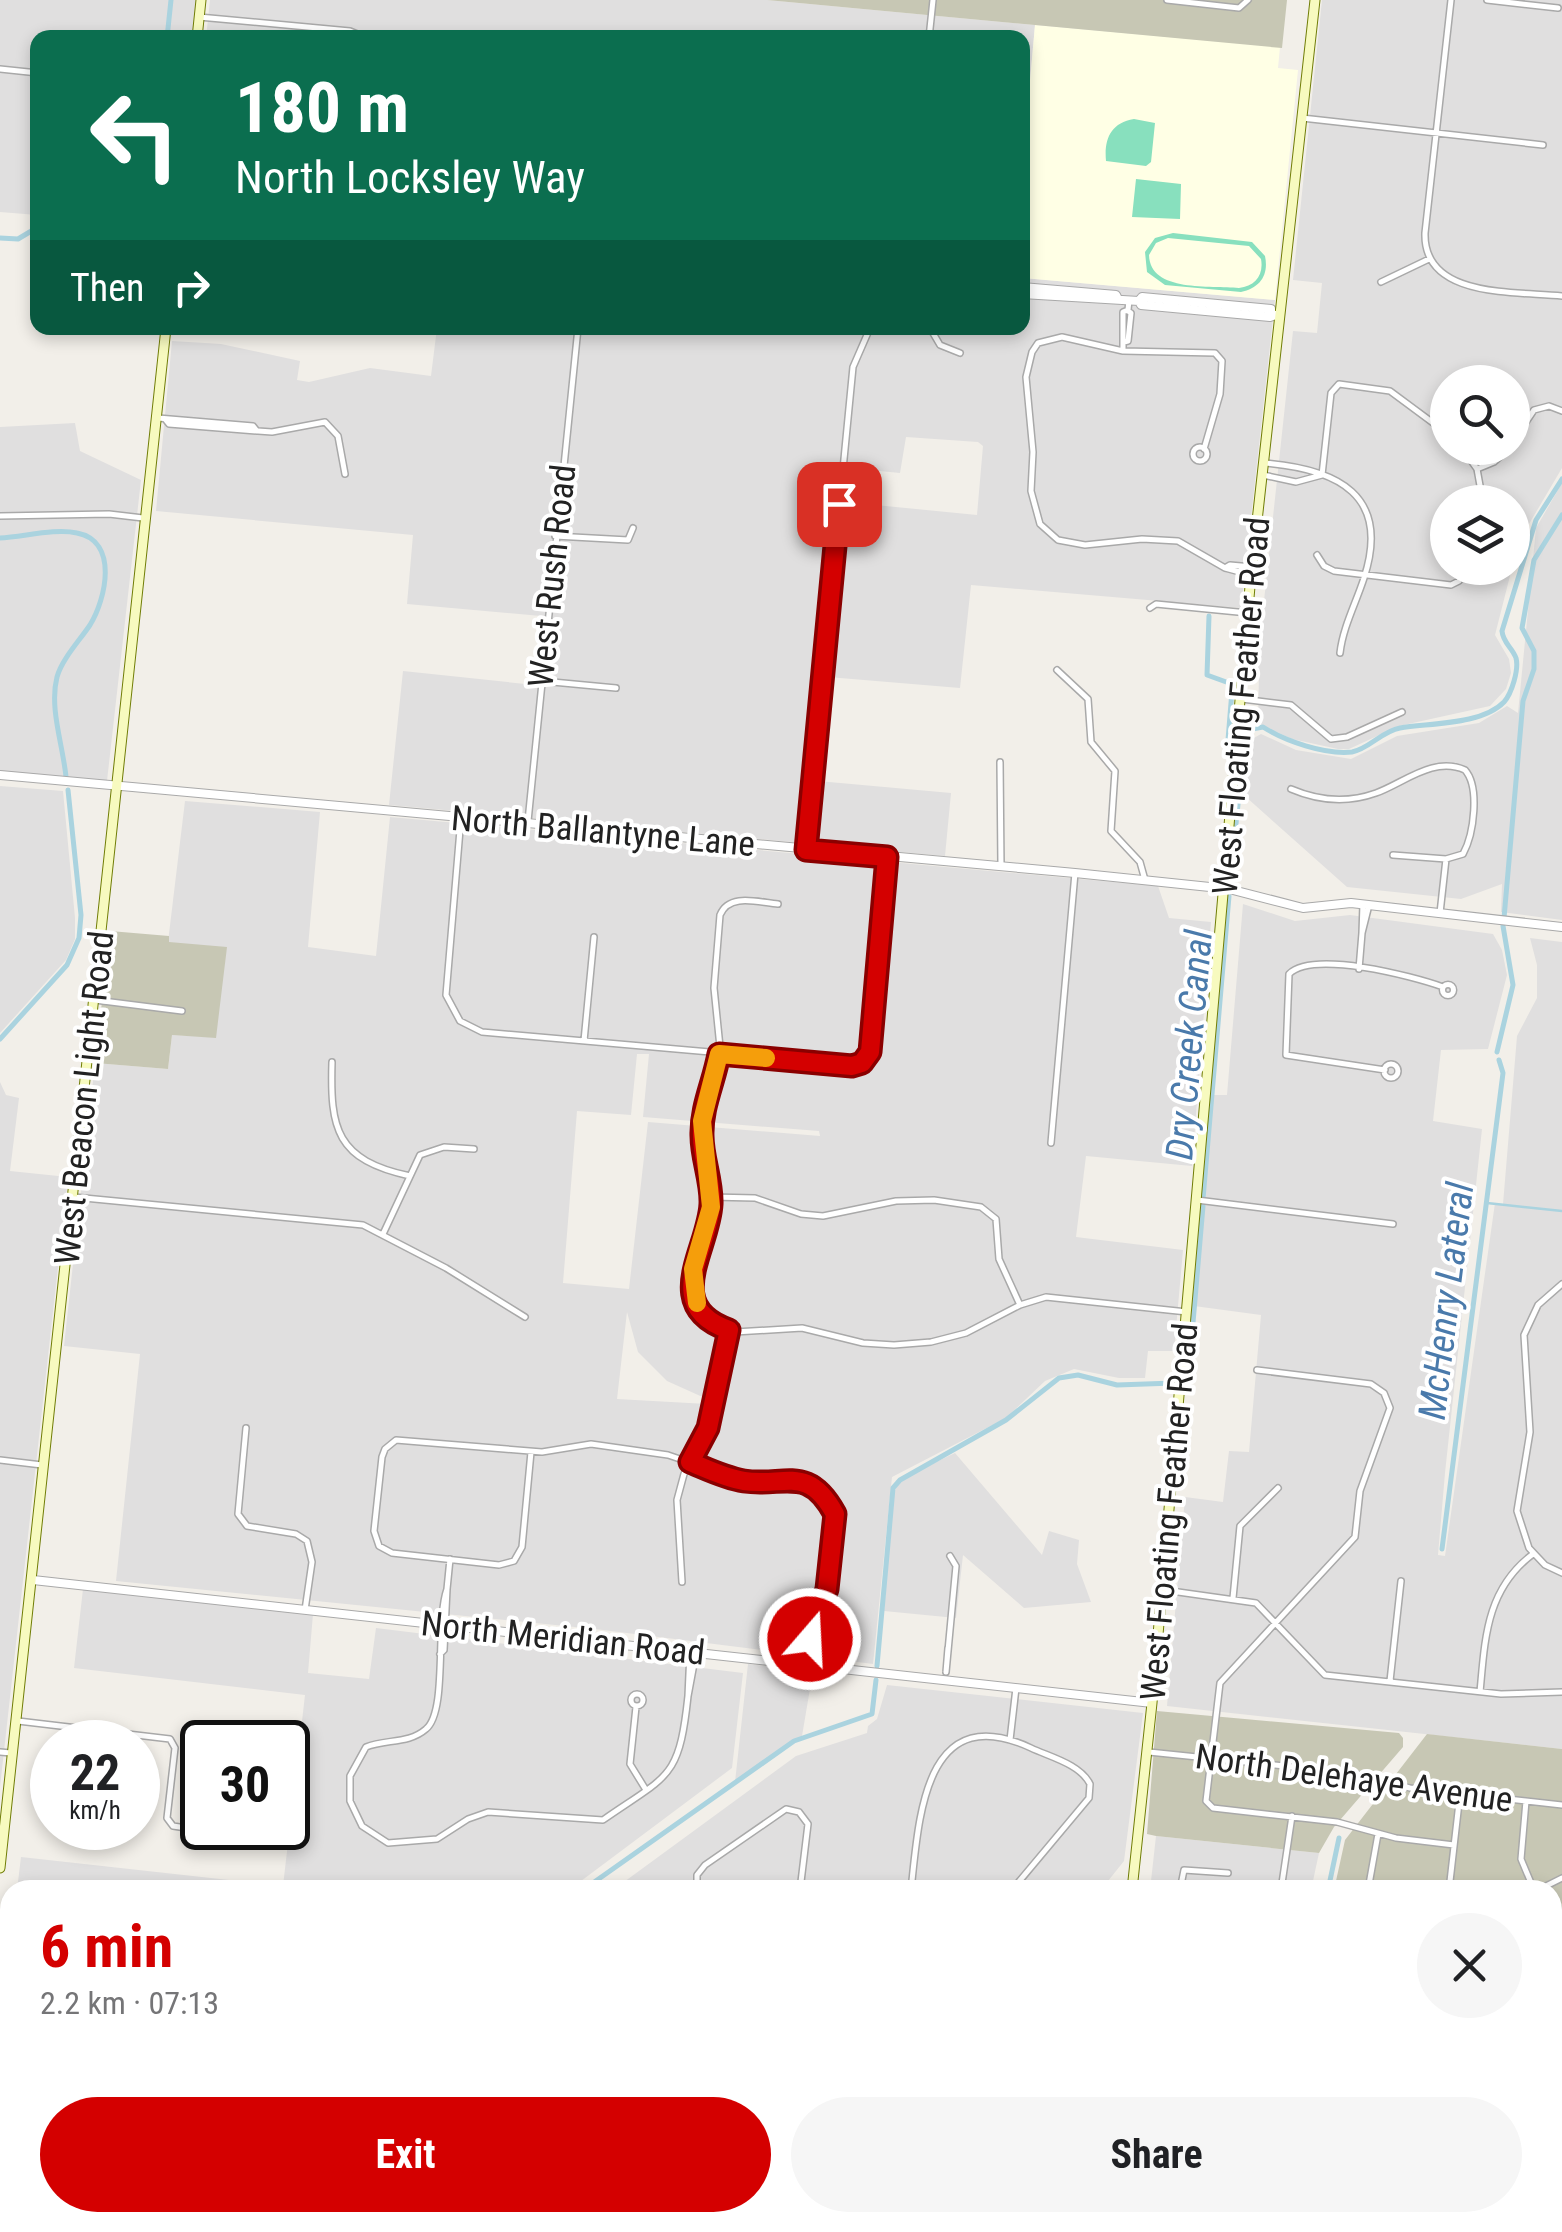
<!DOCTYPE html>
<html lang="en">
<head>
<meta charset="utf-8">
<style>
	:root { --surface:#fff; --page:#f6f6f6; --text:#202124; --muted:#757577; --accent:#d40000 }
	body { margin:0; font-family:"Roboto Condensed",sans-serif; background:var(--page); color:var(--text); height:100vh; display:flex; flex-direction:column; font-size:38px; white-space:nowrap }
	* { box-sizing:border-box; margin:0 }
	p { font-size:32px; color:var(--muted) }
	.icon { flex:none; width:55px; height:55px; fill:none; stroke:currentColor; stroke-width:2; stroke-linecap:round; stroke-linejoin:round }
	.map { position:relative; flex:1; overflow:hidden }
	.details { position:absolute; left:0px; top:1880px; width:1562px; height:352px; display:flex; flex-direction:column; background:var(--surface); border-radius:30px 30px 0 0; box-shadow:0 5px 15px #0003 }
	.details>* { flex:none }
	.banner { position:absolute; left:30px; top:30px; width:1000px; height:305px; border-radius:20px; box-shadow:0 5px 15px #0003; background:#0b6e4f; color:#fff; overflow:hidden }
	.controls { position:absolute; left:1430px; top:365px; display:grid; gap:20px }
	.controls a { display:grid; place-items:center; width:100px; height:100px; border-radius:50%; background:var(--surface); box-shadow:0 5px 15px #0003; font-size:50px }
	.speed { position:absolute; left:30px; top:1720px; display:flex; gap:20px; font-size:50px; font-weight:700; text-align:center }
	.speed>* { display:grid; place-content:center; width:130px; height:130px; border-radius:50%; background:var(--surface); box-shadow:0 5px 15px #0003; line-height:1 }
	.speed small { font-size:25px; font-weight:400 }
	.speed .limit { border:5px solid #111; border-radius:15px; background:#fff; color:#111 }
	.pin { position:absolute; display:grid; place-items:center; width:85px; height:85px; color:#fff; margin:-42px; border-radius:20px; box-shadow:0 5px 15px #0006 }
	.me { position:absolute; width:110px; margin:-55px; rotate:19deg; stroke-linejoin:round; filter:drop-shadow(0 0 8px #0008) }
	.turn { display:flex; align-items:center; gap:35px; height:210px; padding:0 40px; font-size:45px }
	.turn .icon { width:130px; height:130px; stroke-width:2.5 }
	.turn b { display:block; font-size:70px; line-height:85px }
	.then { display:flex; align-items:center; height:95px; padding:0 40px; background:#0003; gap:20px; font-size:38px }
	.round { display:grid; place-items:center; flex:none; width:105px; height:105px; border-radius:52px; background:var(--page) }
	.summary { display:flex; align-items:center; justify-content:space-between; height:170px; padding:0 40px }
	h1 { font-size:60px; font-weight:700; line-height:75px; color:var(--accent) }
	.action { display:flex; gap:20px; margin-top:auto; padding:20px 40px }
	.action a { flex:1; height:115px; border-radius:60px; background:var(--accent); color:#fff; font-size:40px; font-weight:700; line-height:115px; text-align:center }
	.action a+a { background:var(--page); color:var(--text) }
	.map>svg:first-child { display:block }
	.residential { fill:#e0dfdf; fill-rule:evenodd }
	.education { fill:#ffffe5 }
	.construction { fill:#c7c7b4 }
	.pitch { fill:#88e0be; fill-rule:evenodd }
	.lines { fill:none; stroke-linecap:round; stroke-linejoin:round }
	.stream { stroke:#aad3df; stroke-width:2.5 }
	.canal { stroke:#aad3df; stroke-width:5 }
	.minor-casing { stroke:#a9a9a9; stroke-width:8 }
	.tertiary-casing { stroke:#a9a9a9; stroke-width:10 }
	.secondary-casing { stroke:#707d05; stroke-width:11 }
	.minor { stroke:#fff; stroke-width:5 }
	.tertiary { stroke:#fff; stroke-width:8 }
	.secondary { stroke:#f7fabf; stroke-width:9 }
	.route-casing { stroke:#8a0000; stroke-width:25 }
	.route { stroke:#d40000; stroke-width:18 }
	.slow { stroke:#f59e0b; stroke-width:18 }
	.labels { text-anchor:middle; stroke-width:8; stroke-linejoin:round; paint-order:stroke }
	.street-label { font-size:35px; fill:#222; stroke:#fff }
	.water-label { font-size:38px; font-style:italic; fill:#4a7aab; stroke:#fff }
</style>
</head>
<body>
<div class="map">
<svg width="1562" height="2232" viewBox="0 0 1562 2232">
	<rect width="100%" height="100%" fill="#f2efe9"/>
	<!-- residential -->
	<path class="residential" d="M0,0H197L192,37L38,38L37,215L0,212Z
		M210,0H767L1035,25L1023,159L1022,38H206Z
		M1322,0H1562V468L1529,524L1513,565L1512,502H1448V568H1512L1495,635L1509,659L1511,673L1506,689L1490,706L1399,726L1349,749H1338L1292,739L1258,723L1259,673H1249L1256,610H1263L1293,331L1317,333L1322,283L1293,280ZM1448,382H1512V448H1448Z
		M1023,278L1275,300L1241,608L971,585L960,688L828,677L818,781L951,793L945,856L389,805L403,671L535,685L541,616L407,604L413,535L156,511L172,341L221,344L300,361L297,380L309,382L370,368L431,376L437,328H1022ZM906,437L978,442L983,446L977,515L845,502L849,468L900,473Z
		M75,423L80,451L141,480L107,781L0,771V427Z
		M1562,483V920L1501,912L1502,884L1461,899L1347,887L1246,797L1252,739L1261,734L1296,750L1351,759L1397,736L1479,723L1507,706L1518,713L1536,528Z
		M0,786L63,791L75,918V939L66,960L0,1033Z
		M185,801L320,812L308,947L376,956L390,817L1158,886L1169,918L1211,922L1192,1166L1086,1156L1076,1237L1183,1250L1174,1351H1148L1145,1378H1119L1074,1369L1045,1381L1006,1418L892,1477L873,1664L595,1629L116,1581L140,1354L64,1346L95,1063L168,1069L172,1035L216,1037L168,942ZM637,1054H649L643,1117L819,1131L820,1136L648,1122L629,1289L563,1283L577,1111L631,1115ZM627,1312L638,1352L667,1381L707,1399V1404L617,1399Z
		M1243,904L1295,921L1350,915L1493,934L1502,950L1507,975L1488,1049L1441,1050L1433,1121L1482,1129L1445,1473L1438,1555L1445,1556L1495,1203L1503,1204L1517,1036L1537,998V965L1530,938L1562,942V1749L1167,1706L1185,1497L1223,1502L1229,1451L1249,1452L1261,1315L1194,1306L1209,1095H1227Z
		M0,1082L6,1095L19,1098L10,1171L68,1177L0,1787Z
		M955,1453L1042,1555L1049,1531L1079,1540L1077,1564L1091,1602L1024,1608L963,1555L956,1618L884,1611L893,1495L900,1479Z
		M83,1589L313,1614L308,1673L369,1679L376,1628L743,1673L732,1768L569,1890H17L21,1857L283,1886L305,1695L74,1668Z
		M748,1664L813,1671L802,1736L735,1782Z
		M887,1685L1143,1713L1124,1861L1104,1886L1111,1890H613L796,1756L867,1733L868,1726L877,1719Z
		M1156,1836L1319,1853L1311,1890H1150Z
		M10,1953V2123L0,2122V2043Z
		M533,2222H627L672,2228L674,2223L714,2222L798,2232H532Z
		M60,2223V2222L246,2223V2227L184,2232H59Z"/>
	<!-- education -->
	<path class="education" d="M1035,25L1280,47L1278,68L1298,70L1275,300L1023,278V159Z
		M1553,2024L1562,2025V2232H1262L1264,2222H1552Z"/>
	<!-- construction -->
	<path class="construction" d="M767,0H1287L1282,48Z
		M110,931L169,936V942L227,947L216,1038L172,1035L168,1069L95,1063Z
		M1157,1711L1399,1733L1403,1738V1747L1334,1827L1319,1853L1156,1836L1147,1834Z
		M1427,1734L1562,1749V2025L1553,2024L1552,1890H1334L1345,1840Z"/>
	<!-- pitch -->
	<path class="pitch" d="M1134,119L1155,123L1151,162L1146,166L1106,161C1104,140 1110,123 1134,119Z
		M1136,179L1181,184L1180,219L1132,217Z
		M1173,233L1252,242L1265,256C1269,275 1260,288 1241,292L1165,285L1147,272L1145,252L1155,238ZM1168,238L1249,246L1261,259C1264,275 1255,286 1239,288C1211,285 1150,293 1149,255L1156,243Z"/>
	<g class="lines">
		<!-- stream -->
		<path class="stream" d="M1487,1203L1562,1211"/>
		<!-- canal -->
		<path class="canal" d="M167,38L171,0
			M0,238L18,239L38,227
			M0,538C23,537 55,528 77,533C119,541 106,599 90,625C80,640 62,659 57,677C49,708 63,745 66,777
			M1209,616L1207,675L1229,683L1232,691L1228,740
			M1230,883L1244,745L1252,729L1263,727C1285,741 1325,755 1352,752C1369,749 1382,731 1400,728C1429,723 1482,725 1504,702C1512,693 1519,669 1516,658C1512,647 1503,643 1502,631L1536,520L1562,479
			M1504,918L1523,701L1534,669V651L1522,628L1534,560L1562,515
			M0,1039L67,965L79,938L81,915L68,790
			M1497,1052L1513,985L1503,926
			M1203,1199L1229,896
			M1184,1381H1188L1203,1206
			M1442,1549L1503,1073L1499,1060
			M877,1666L893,1488L900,1480L1006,1420L1059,1378L1078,1375L1117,1385L1174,1383
			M583,1890L794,1741L872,1714L876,1680
			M1328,1890L1339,1838
			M196,2232L268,2226L291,2232
			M326,2232L331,2222
			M1257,2232L1259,2222"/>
		<defs>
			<path id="minor" d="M1167,0L1239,8L1248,0
				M1451,0L1425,233C1423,299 1516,291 1562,296
				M1487,0L1558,8
				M199,17L350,31L367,38
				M929,38L933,0
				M0,69L38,73
				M1302,118L1543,145
				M1381,282L1429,259
				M904,328H911
				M930,328L940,345L960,353
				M1124,342L1128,341L1131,313L1128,311
				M1123,351V312L1128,310L1129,300
				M158,418L253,426L257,431L169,424L165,419
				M258,431L272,432L325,422L338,436L345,474
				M1512,443L1534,410L1549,406L1562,411
				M1193 454a7 7 0 1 1 14 0a7 7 0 1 1-14 0Z
				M1462,448L1477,469
				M1204,449L1220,394L1222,361L1215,353L1123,351L1062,337L1038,343L1032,352L1026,377L1033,452L1031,491L1040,524L1058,540L1085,545L1142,539L1178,541L1225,568
				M1264,463C1338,469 1391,495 1364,578C1356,603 1343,627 1340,653
				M1263,475L1296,482L1322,475
				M1322,475L1331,393L1339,384L1390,391L1448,434
				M1483,502L1477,469L1494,462L1510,448
				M0,516L109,514L143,518
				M555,536L628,540L633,528
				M1317,555L1324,566L1334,571L1451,585L1459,581L1465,568
				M1251,575L1225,568L1230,565L1252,567
				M1150,608L1156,604L1248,613
				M1057,670L1088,699L1091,742L1115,771L1111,831L1140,862L1145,880
				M542,681L616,688
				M1242,699L1291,705L1331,739L1347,737L1402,712
				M1000,762L1001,866
				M1291,789C1319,801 1348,803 1376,793C1404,783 1433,756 1465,770C1480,787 1474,834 1463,854L1446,859L1393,855
				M461,818L446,995L460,1021L482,1032L858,1065L869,1052L887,857
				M528,821L578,328
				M806,848L853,367L870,328
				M778,904C757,902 729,893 720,915L714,988L720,1047L701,1134L711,1207L692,1278L696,1302L710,1320L735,1332L802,1328L863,1343L894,1345L931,1342L966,1333L1020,1305L1046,1297L1187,1312
				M1363,904L1362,933L1369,905
				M1440,913L1446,859
				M1359,969L1362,933
				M1442.5 990a5.5 5.5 0 1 1 11 0a5.5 5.5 0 1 1-11 0Z
				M95,1000L182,1011
				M584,1041L594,937
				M332,1062C330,1129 336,1160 410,1176
				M1384 1071a7 7 0 1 1 14 0a7 7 0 1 1-14 0Z
				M1385,1070L1286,1055L1289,974C1313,950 1412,976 1443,987
				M1051,1143L1075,873
				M74,1197L363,1225L446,1268L525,1317
				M711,1197L755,1198L801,1214L823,1216L896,1201L934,1200L981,1207L996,1219L999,1259L1020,1305
				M1197,1200L1393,1224
				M383,1234L420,1155L444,1147L474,1149
				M1562,1284L1538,1305L1524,1335L1530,1432L1517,1511L1529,1548L1545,1565L1562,1573
				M1257,1370L1371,1384L1384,1393L1390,1408L1360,1491L1355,1537L1220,1683L1206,1801L1213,1808L1337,1822L1396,1838L1454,1845
				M246,1428L238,1514L247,1526L296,1534L307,1541L312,1562L305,1610
				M531,1452L522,1547L514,1561L499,1565L392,1553L379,1546L374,1531L382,1457L385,1449L396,1440L542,1452L591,1444L668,1455L742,1480L787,1479L811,1486L829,1502L836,1520L827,1589L812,1630L807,1665
				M0,1460L42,1465
				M682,1582L677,1500L684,1474L708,1427L729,1331
				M447,1589L450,1559
				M1164,1590L1256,1603L1325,1675L1501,1694L1562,1692
				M1233,1598L1240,1526L1278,1488
				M948,1648L946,1672L956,1566L950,1556
				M690,1652L688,1696L696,1653
				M440,1654L444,1650L447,1589C435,1623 448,1711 426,1729C409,1744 386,1739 366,1747L350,1776V1801L362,1826L388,1843L437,1839L468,1819L488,1812L603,1820C669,1774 679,1780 688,1696
				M1390,1681L1401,1581
				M1480,1692C1485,1639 1486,1589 1533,1554
				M631 1700a6 6 0 1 1 12 0a6 6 0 1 1-12 0Z
				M636,1707L630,1764L646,1790
				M18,1721L170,1739L175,1748L167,1818L173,1826L206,1831
				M1010,1740L1016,1688
				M0,1752L11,1753
				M1149,1752L1352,1773L1410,1788L1562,1805
				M1526,1801L1521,1859L1534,1890
				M697,1890V1875L705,1865L786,1809L799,1812L808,1824L800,1890
				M911,1890C919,1818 924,1698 1031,1748C1050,1757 1080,1764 1090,1784L1089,1798L1012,1890
				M1180,1890L1184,1870L1228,1873
				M1281,1890L1292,1816
				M1368,1890L1378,1834
				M1449,1890L1460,1794
				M1538,1890L1562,1878
				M0,1958L10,1959
				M0,1965L10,1966
				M1552,1995L1562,1996
				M487,2232L488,2222
				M580,2232L584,2222
				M751,2232L752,2222
				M881,2232L882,2222
				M1167,2232L1168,2222"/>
			<path id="tertiary" d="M1022,287L1116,295L1118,299
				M1022,294L1139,301L1141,305L1270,317L1279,314
				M1139,301L1142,297L1271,309V313
				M0,775L1075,873L1229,889L1303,908L1351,903L1562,927
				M33,1580L1152,1703
				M0,2137L10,2138
				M756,2222L838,2232"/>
			<path id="secondary" d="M197,38L201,0
				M0,1868L166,328
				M1132,1890L1152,1703L1251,575L1315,0
				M1096,2232L1097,2222"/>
		</defs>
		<!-- minor casing -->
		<use href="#minor" class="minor-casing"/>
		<!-- tertiary casing -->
		<use href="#tertiary" class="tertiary-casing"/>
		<!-- secondary casing -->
		<use href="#secondary" class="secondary-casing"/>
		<!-- minor -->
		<use href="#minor" class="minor"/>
		<!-- tertiary -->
		<use href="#tertiary" class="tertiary"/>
		<!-- secondary -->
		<use href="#secondary" class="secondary"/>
	</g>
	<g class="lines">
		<defs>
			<path id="route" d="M810,1639L827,1589L835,1514C808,1464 785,1487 744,1481C725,1478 707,1469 690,1462L708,1428L729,1330C660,1306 709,1249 711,1204C712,1181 702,1159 702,1136C701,1107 714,1082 719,1054L852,1066L862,1063L870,1052L887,857L806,850L839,504"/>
		</defs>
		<!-- route casing -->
		<use href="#route" class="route-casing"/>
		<!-- route -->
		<use href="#route" class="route"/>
		<!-- slow -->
		<path class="slow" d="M697,1303L693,1269L711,1207L702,1121L719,1054L766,1058"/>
	</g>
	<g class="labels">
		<!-- street labels -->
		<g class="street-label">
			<text transform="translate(552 576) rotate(-84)" y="12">West Rush Road</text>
			<text transform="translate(1241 706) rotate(-85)" y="12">West Floating Feather Road</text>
			<text transform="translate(603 831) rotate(5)" y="12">North Ballantyne Lane</text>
			<text transform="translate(84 1098) rotate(-84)" y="12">West Beacon Light Road</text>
			<text transform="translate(1169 1512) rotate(-85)" y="12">West Floating Feather Road</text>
			<text transform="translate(563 1638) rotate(6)" y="12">North Meridian Road</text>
			<text transform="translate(1354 1778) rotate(8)" y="12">North Delehaye Avenue</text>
		</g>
		<!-- water labels -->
		<g class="water-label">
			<text transform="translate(1189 1045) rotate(-85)" y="13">Dry Creek Canal</text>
			<text transform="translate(1446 1301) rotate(-83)" y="13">McHenry Lateral</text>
		</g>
	</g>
</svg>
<div class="controls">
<a><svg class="icon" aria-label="search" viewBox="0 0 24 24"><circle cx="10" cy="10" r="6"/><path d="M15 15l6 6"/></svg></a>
<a><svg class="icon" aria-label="layers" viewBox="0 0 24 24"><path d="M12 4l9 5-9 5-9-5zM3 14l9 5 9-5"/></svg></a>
</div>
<div class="speed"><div>22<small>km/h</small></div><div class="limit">30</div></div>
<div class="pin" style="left:839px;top:504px;background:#d93025"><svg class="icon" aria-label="arrive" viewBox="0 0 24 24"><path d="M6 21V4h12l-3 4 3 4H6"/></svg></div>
<svg class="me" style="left:810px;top:1639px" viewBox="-20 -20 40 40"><circle r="17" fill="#d40000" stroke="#fff" stroke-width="3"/><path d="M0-11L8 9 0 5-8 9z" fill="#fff"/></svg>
<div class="banner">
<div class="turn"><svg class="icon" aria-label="left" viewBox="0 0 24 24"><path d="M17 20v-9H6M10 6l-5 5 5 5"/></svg><div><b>180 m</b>North Locksley Way</div></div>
<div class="then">Then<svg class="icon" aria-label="right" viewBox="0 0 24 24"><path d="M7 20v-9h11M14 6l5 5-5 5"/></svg></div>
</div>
<section class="details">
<div class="summary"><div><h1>6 min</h1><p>2.2 km · 07:13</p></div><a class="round"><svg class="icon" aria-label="close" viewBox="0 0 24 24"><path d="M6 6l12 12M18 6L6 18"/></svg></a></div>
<div class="action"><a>Exit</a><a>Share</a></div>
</section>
</div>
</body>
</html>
